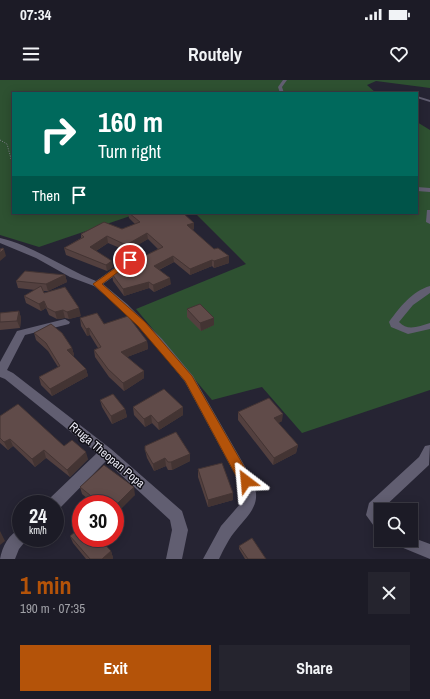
<!DOCTYPE html>
<html lang="en">
<head>
<meta charset="utf-8">
<style>
	:root { --surface:#1c1b26; --page:#25242e; --text:#f1f3f6; --muted:#a0a1a7; --line:#3a3943; --accent:#b45309 }
	body { margin:0; font-family:"Archivo Narrow",sans-serif; background:var(--page); color:var(--text); height:100vh; display:flex; flex-direction:column; font-size:15px; white-space:nowrap }
	* { box-sizing:border-box; margin:0 }
	p { font-size:13px; color:var(--muted) }
	.icon { flex:none; width:22px; height:22px; fill:none; stroke:currentColor; stroke-width:2; stroke-linecap:round; stroke-linejoin:round }
	.map { position:relative; height:479px; overflow:hidden }
	.sheet { display:flex; flex-direction:column; background:var(--surface); flex:1 }
	.sheet>* { flex:none }
	.hud { position:absolute; left:12px; top:12px; width:406px; height:122px; border-radius:0px; box-shadow:0 2px 10px #0003,0 0 0 1px var(--line); background:#00695c; color:#fff; overflow:hidden }
	.fabs { position:absolute; left:374px; top:423px; display:grid; gap:8px }
	.fabs a { display:grid; place-items:center; width:44px; height:44px; border-radius:0px; background:var(--surface); box-shadow:0 2px 10px #0003,0 0 0 1px var(--line); font-size:20px }
	.speed { position:absolute; left:12px; top:415px; display:flex; gap:8px; font-size:20px; font-weight:700; text-align:center }
	.speed>* { display:grid; place-content:center; width:52px; height:52px; border-radius:50%; background:var(--surface); box-shadow:0 2px 10px #0003,0 0 0 1px var(--line); line-height:1 }
	.speed small { font-size:10px; font-weight:400 }
	.speed .limit { border:6px solid #d22; background:#fff; color:#111 }
	.pin { position:absolute; display:grid; place-items:center; width:34px; height:34px; color:#fff; margin:-17px; border:2px solid #fff; border-radius:50%; box-shadow:0 1px 4px #0007 }
	.me { position:absolute; width:44px; margin:-22px; rotate:331deg; stroke-linejoin:round; filter:drop-shadow(0 0 3px #0008) }
	.turn { display:flex; align-items:center; gap:14px; height:84px; padding:0 20px; font-size:18px }
	.turn .icon { width:52px; height:52px; stroke-width:2.5 }
	.turn b { display:block; font-size:28px; line-height:34px }
	.then { display:flex; align-items:center; height:38px; padding:0 20px; background:#0003; gap:8px; font-size:15px }
	.round { display:grid; place-items:center; flex:none; width:42px; height:42px; border-radius:0px; background:var(--page) }
	.headline { display:flex; align-items:center; justify-content:space-between; height:68px; padding:0 20px }
	h1 { font-size:24px; font-weight:800; line-height:30px; color:var(--accent) }
	.cta { display:flex; gap:8px; margin-top:auto; padding:8px 20px }
	.cta a { flex:1; height:46px; border-radius:0px; background:var(--accent); color:#fff; font-size:16px; font-weight:800; line-height:46px; text-align:center }
	.cta a+a { background:var(--page); color:var(--text) }
	.status { display:flex; justify-content:space-between; align-items:center; height:28px; padding:0 20px; background:var(--surface); direction:ltr }
	.status svg { height:11px; fill:currentColor }
	header { display:flex; justify-content:space-between; align-items:center; height:52px; padding:0 20px; background:var(--surface); font-size:18px; font-weight:800 }
	.map>svg:first-child { display:block }
	.green { fill:#2e5131 }
	.lines { fill:none; stroke-linecap:round; stroke-linejoin:round }
	.path { stroke:#817f8c; stroke-width:1; stroke-dasharray:1 1.5; stroke-linecap:butt }
	.lane { fill:#615e71; fill-rule:evenodd }
	.street { fill:#615e71; fill-rule:evenodd }
	.wall { fill:#53403f }
	.shaded-wall { fill:#433433 }
	.building { fill:#604b49; stroke:#433433 }
	.route { fill:#b45309; stroke:#753606 }
	.labels { text-anchor:middle; stroke-width:3; stroke-linejoin:round; paint-order:stroke }
	.near-street-label { font-size:12px; fill:#eae9f4; stroke:#0f0e15 }
</style>
</head>
<body>
<div class="status"><b>07:34</b><svg viewBox="0 0 49 12"><path d="M0 12V9h3v3zM5 12V6h3v6zM10 12V3h3v9zM15 12V0h3v12zM26 1h20v11H26zM47 4h2v5h-2z"/></svg></div>
<header><svg class="icon" aria-label="menu" viewBox="0 0 24 24"><path d="M4 6h16M4 12h16M4 18h16"/></svg>Routely<svg class="icon" aria-label="heart" viewBox="0 0 24 24"><path d="M12 20l-8-8c-3-5 5-10 8-4 3-6 11-1 8 4z"/></svg></header>
<div class="map">
<svg width="430" height="479" viewBox="0 0 430 479">
	<rect width="100%" height="100%" fill="#262433"/>
	<!-- green -->
	<path class="green" d="M0,0H430V8L376,1L367,5L376,13H13V133H139L39,167L0,155Z
		M417,42L430,50V310L302,353L262,307L212,320L136,229L246,184L195,133H417Z"/>
	<g class="lines">
		<!-- path -->
		<path class="path" d="M0,60L7,64L13,86"/>
		<!-- lane -->
		<path class="lane" d="M417,16L430,20V22L417,18Z"/>
		<!-- street -->
		<path class="street" d="M283,0H287L282,7L284,13H280L278,7Z
			M417,107L430,108V112L417,111Z
			M427,130H430V144L426,142Z
			M0,158C34,166 63,188 96,201L139,171L142,170L146,173L103,204L127,224L162,259L193,296L251,397C263,422 252,431 237,449C229,458 224,469 219,479H203L221,446L241,423V411L239,402L185,302L154,263L121,228L94,206L70,197L36,178L0,163Z
			M430,206V213L413,225L399,242C408,252 419,246 430,243V249L408,254L391,247L389,242C399,228 412,211 430,206Z
			M65,239L70,242L69,244L25,255L7,290L13,293L111,369L182,431L188,450L182,479H166L172,450L170,440L106,381L59,429L55,430V424H47L49,419L97,373L5,299L0,297V282L17,251Z
			M430,365L429,385L381,430V451L376,449L366,435L369,423L419,377L425,366Z
			M21,449V458H28L19,469L15,479H0C2,467 9,453 21,449Z
			M411,457L430,464V479L396,465L393,460H411Z"/>
	</g>
	<!-- wall -->
	<path class="wall" d="M128,133H183L194,149L192,150L229,183L214,188L212,186L190,195L174,182L159,190L171,204L154,212L149,208L124,216L113,201L112,194L132,188V182L158,169L148,159L127,171L108,163L96,171L113,187L107,191L66,175L64,168L81,158V154L122,149L135,144L129,138Z
		M65,195L67,202L48,211H43L44,213L81,236L69,239L65,238L57,239L49,235L46,228L41,231L26,223L24,216L35,210L18,208L16,201Z
		M187,229L214,245L201,251L187,237Z
		M19,231L21,238L20,248L0,250V233Z
		M80,238L104,244L147,261L148,269L127,277L144,298L124,311L109,297L95,277L94,270L98,268L90,255L87,256L81,246Z
		M34,253L72,268L74,275L73,276L86,289L88,296L52,316L41,305L39,297L58,287L48,271L36,260Z
		M100,320L125,329L127,337L112,344L102,327Z
		M133,327H183V335L159,350L152,343L145,347L134,335Z
		M238,332L282,341L278,343L298,365L296,373L273,385L238,340Z
		M0,336L64,366L88,379L70,397L46,378L35,387L13,366L8,370L0,363Z
		M145,370L190,381L172,390H168L166,386L154,391L147,378Z
		M198,389L233,413V420L208,427L198,397Z
		M80,407L135,415L115,424H94L82,414Z
		M70,456L111,471L113,478L112,479H86L73,463Z
		M239,466L266,479H245L239,469Z"/>
	<!-- shaded-wall -->
	<path class="shaded-wall" d="M194,143V149L187,151V145Z
		M147,153L148,159L127,171L126,165Z
		M107,156L108,163L91,174L90,167Z
		M4,169L6,176L0,181V173Z
		M173,176L174,182L154,192V186Z
		M229,176V183L214,188V181Z
		M212,180V186L190,195V189Z
		M112,181L113,187L107,191L106,185Z
		M65,195L67,202L48,211L46,204Z
		M170,198L171,204L154,212L153,205Z
		M149,202V208L124,216L123,209Z
		M44,221L46,228L41,231L39,224Z
		M79,228L81,236L69,239L67,232Z
		M63,230L65,238L57,239L55,232Z
		M19,231L21,238L20,248L17,241Z
		M214,238V245L201,251L200,243Z
		M89,248L90,255L87,256L86,249Z
		M147,261L148,269L122,279L121,272Z
		M72,268L74,275L69,277L67,270Z
		M86,289L88,296L52,316L50,309Z
		M144,291V298L124,311L123,303Z
		M183,327V335L159,350L158,343Z
		M125,329L127,337L112,344L111,336Z
		M283,334L282,341L273,346L274,338Z
		M151,335L152,343L145,347L144,339Z
		M10,359L13,366L8,370L4,362Z
		M298,365L296,373L273,385L274,378Z
		M44,370L46,378L35,387L32,379Z
		M86,372L88,379L70,397L67,390Z
		M190,374V381L172,390L171,382Z
		M165,378L166,386L154,391L153,384Z
		M134,407L135,415L115,435V426Z
		M233,413V420L208,427V420Z
		M0,451L5,461L0,465Z
		M111,471L113,478L112,479H102Z"/>
	<!-- building -->
	<path class="building" d="M129,133H183L194,143L187,145L214,169L218,168L229,176L214,181L212,180L190,189L173,176L154,186L170,198L153,205L149,202L123,209L112,194L138,186L132,182L163,167L147,153L126,165L107,156L90,167L112,181L106,185L64,168L84,157L81,154L104,142L122,149L140,142Z
		M3,168L4,169L0,173V169Z
		M25,191L65,195L46,204L16,201Z
		M41,206L44,213L65,207L79,228L67,232L63,230L55,232L47,228L44,221L39,224L24,216Z
		M200,224L214,238L200,243L187,229Z
		M19,231L17,241L0,242V233Z
		M97,233L104,244L128,236L147,261L121,272L144,291L123,303L108,289L94,270L101,267L89,248L86,249L80,238Z
		M51,244L62,253L72,268L67,270L86,289L50,309L39,297L60,286L46,263L34,253Z
		M164,309L183,327L158,343L151,335L144,339L133,327Z
		M113,314L125,329L111,336L100,320Z
		M269,318L283,334L274,338L298,365L274,378L238,332Z
		M18,324L64,366L72,360L86,372L67,390L44,370L32,379L10,359L4,362L0,358V336Z
		M176,352L190,374L171,382H168L165,378L153,384L145,370V366Z
		M222,383L233,413L208,420L198,389Z
		M104,385L134,407L115,426V424H101L80,407Z
		M81,447V458H99L111,471L102,479H90L70,456Z
		M252,458L266,479H248L239,466Z"/>
	<!-- route -->
	<path class="route" d="M128,179L134,180L102,204L145,242L192,296L250,397L252,401L250,405L246,406L241,405L185,301L138,246L93,204Z"/>
	<g class="labels">
		<!-- near-street labels -->
		<g class="near-street-label">
			<text transform="translate(107 375) rotate(40)" y="4">Rruga Theopan Popa</text>
		</g>
	</g>
</svg>
<div class="fabs">
<a><svg class="icon" aria-label="search" viewBox="0 0 24 24"><circle cx="10" cy="10" r="6"/><path d="M15 15l6 6"/></svg></a>
</div>
<div class="speed"><div>24<small>km/h</small></div><div class="limit">30</div></div>
<div class="pin" style="left:130px;top:180px;background:#d93025"><svg class="icon" aria-label="arrive" viewBox="0 0 24 24"><path d="M6 21V4h12l-3 4 3 4H6"/></svg></div>
<svg class="me" style="left:246px;top:401px" viewBox="-20 -20 40 40"><path d="M0-17L14 15 0 8-14 15z" fill="#b45309" stroke="#fff" stroke-width="4"/></svg>
<div class="hud">
<div class="turn"><svg class="icon" aria-label="right" viewBox="0 0 24 24"><path d="M7 20v-9h11M14 6l5 5-5 5"/></svg><div><b>160 m</b>Turn right</div></div>
<div class="then">Then<svg class="icon" aria-label="arrive" viewBox="0 0 24 24"><path d="M6 21V4h12l-3 4 3 4H6"/></svg></div>
</div>
</div>
<section class="sheet">
<div class="headline"><div><h1>1 min</h1><p>190 m · 07:35</p></div><a class="round"><svg class="icon" aria-label="close" viewBox="0 0 24 24"><path d="M6 6l12 12M18 6L6 18"/></svg></a></div>
<div class="cta"><a>Exit</a><a>Share</a></div>
</section>
</body>
</html>
